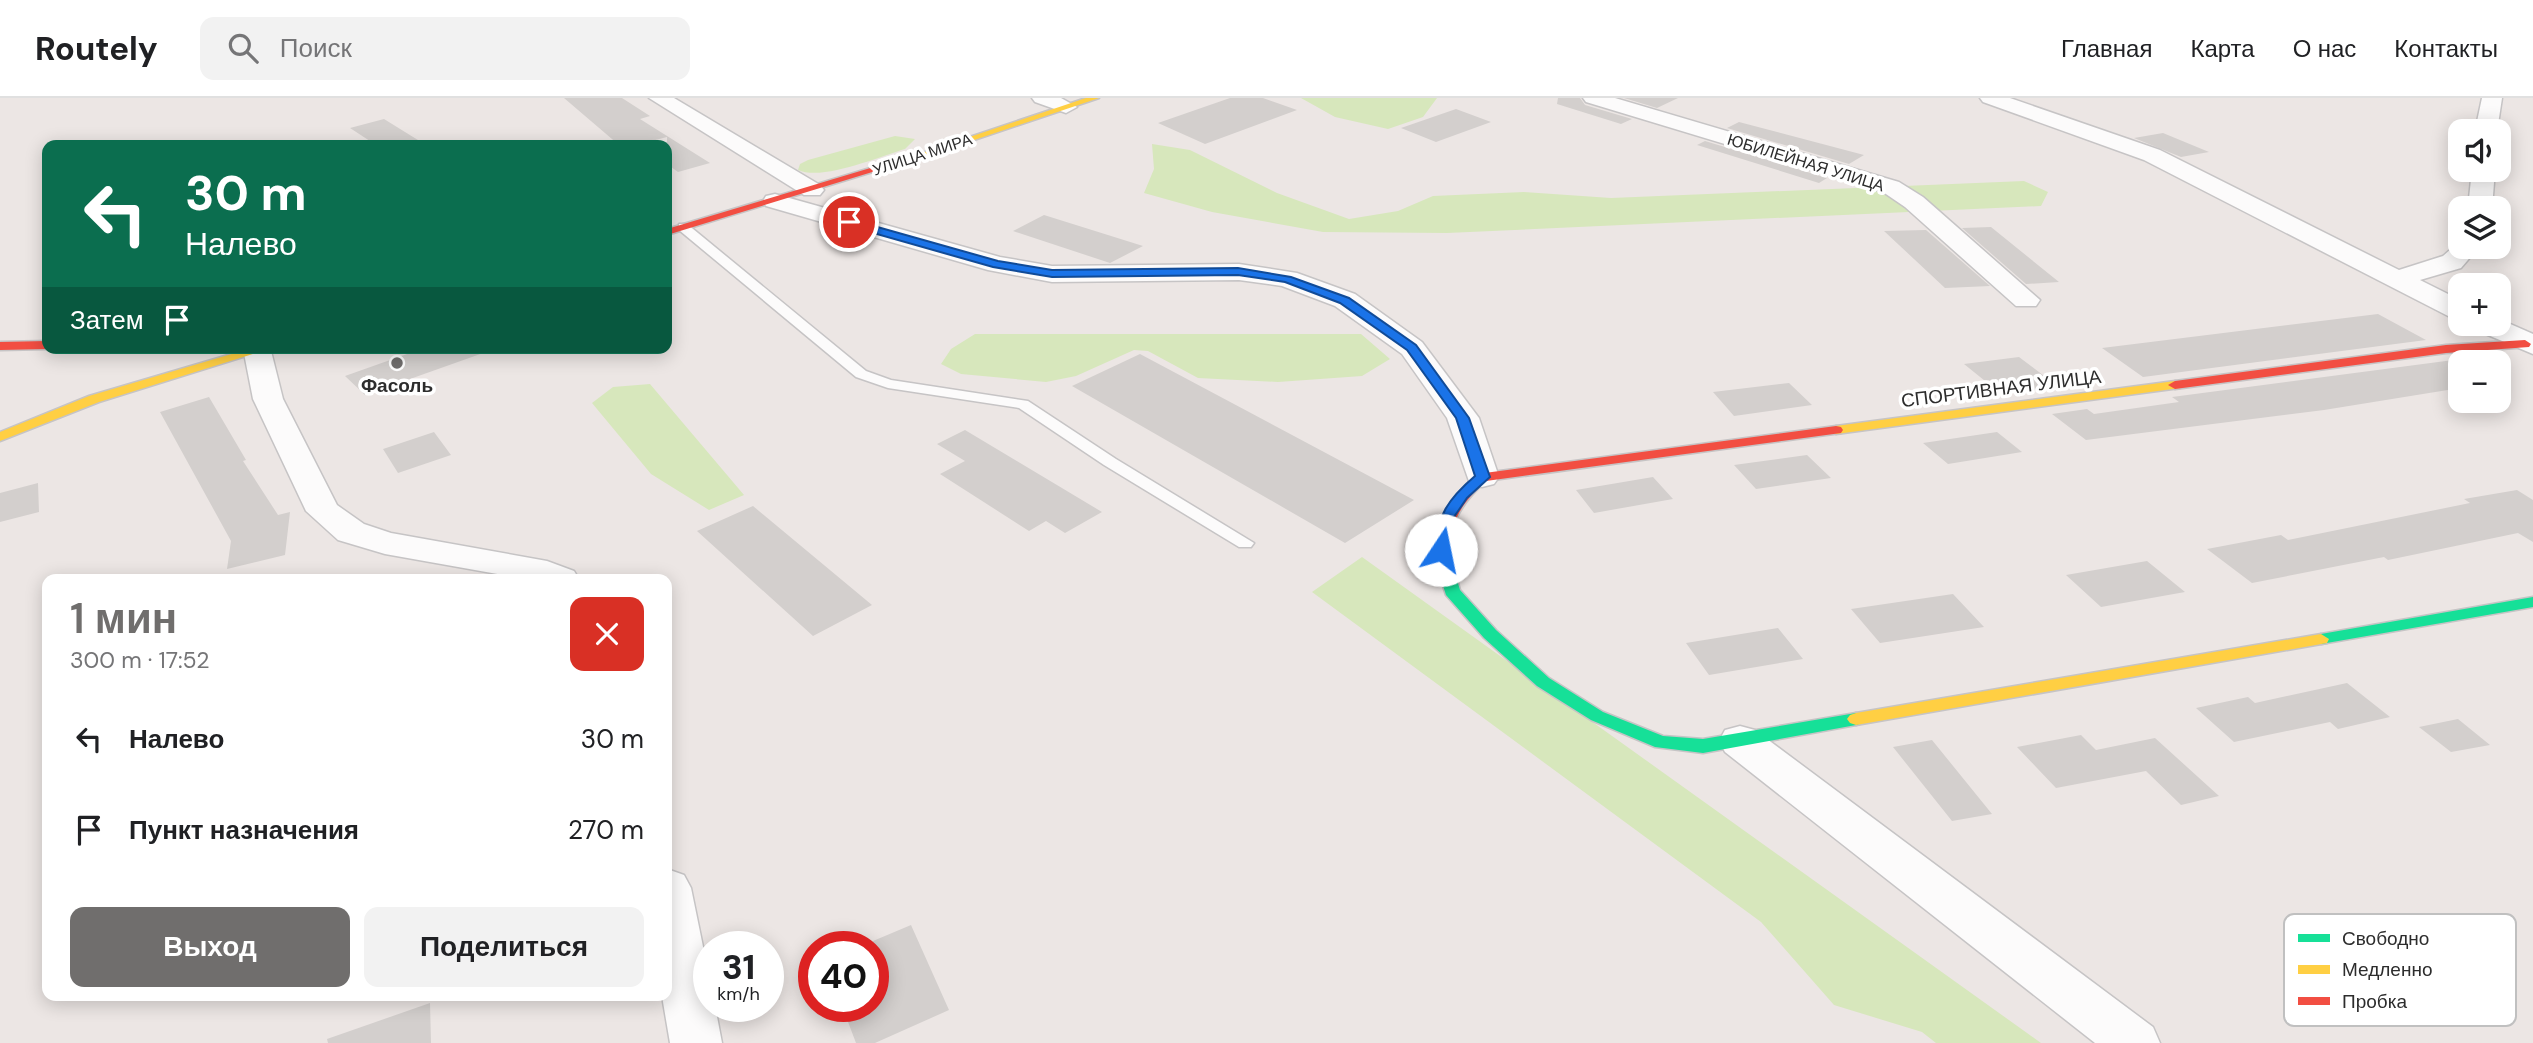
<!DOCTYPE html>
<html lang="ru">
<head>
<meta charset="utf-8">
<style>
	:root { --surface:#fff; --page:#f2f2f2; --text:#202124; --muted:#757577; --line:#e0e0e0; --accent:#706e6d }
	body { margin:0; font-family:"DM Sans",sans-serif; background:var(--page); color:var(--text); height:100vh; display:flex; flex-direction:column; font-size:26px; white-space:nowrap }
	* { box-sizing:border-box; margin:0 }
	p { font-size:23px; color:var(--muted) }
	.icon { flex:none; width:38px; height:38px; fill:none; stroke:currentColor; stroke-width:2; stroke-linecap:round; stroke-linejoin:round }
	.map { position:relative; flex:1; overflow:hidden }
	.sheet { position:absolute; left:42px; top:476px; width:630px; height:427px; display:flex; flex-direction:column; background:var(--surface); border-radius:14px; box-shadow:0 4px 18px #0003 }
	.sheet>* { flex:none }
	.hud { position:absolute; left:42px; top:42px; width:630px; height:214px; border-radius:14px; box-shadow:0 4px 18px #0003; background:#0b6e4f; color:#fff; overflow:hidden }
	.tools { position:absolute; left:2448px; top:21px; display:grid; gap:14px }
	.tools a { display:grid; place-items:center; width:63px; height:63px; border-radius:14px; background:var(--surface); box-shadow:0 4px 18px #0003; font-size:35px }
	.speed { position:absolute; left:693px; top:833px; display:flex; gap:14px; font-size:35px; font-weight:700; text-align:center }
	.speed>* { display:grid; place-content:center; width:91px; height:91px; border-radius:50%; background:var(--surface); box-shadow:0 4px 18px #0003; line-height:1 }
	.speed small { font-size:18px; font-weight:400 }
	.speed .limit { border:10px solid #d22; background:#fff; color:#111 }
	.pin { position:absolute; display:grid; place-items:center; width:60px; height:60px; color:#fff; margin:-30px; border:4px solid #fff; border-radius:50%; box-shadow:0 2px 7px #0007 }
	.me { position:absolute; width:77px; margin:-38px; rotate:11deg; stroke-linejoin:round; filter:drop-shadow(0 0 5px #0008) }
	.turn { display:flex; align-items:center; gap:24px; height:147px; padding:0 28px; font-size:32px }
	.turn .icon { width:91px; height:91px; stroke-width:2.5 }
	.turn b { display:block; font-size:49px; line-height:60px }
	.then { display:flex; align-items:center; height:66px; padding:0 28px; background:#0003; gap:14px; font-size:26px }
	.round { display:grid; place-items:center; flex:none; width:74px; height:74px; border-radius:14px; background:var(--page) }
	.head { display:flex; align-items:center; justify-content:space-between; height:119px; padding:0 28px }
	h1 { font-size:42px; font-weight:600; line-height:52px; color:var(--accent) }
	.button { display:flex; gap:14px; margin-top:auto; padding:14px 28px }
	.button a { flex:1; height:80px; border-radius:14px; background:var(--accent); color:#fff; font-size:28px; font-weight:600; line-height:80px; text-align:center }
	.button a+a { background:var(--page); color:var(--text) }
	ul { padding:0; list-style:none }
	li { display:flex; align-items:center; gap:21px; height:91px; padding:0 28px }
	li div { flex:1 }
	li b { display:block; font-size:26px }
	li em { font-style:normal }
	header { display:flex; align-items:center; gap:42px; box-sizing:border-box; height:98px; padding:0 35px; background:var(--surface); border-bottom:2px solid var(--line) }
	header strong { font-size:33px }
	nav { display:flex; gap:38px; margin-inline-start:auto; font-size:24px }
	.search { width:490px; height:63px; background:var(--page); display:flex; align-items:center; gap:18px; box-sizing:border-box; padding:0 24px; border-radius:14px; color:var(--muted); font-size:26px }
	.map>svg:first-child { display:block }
	.green { fill:#d7e7bc }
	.building { fill:#d3cfcd }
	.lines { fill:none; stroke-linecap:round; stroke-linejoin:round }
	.lane-casing { stroke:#c6c4c5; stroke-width:3 }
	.street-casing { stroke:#c6c4c5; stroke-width:3 }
	.fast-casing { stroke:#c6c4c5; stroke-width:3 }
	.slow-casing { stroke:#c6c4c5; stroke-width:3 }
	.jam-casing { stroke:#c6c4c5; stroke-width:3 }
	.lane { fill:#fcfbfb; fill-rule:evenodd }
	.street { fill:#fcfbfb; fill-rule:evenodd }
	.fast { fill:#16e098; fill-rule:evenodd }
	.slow { fill:#ffcf43; fill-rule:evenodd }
	.jam { fill:#f24e42; fill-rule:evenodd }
	.route { fill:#1a73e8; stroke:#114b97; stroke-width:2 }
	.poi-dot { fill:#706e6d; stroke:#fff; stroke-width:2.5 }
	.labels { text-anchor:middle; stroke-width:7; stroke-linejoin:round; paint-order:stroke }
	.far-street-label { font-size:16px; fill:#2d2d2d; stroke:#fff }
	.poi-label { font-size:19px; font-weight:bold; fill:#2d2d2d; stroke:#fff }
	.street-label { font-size:19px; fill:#2d2d2d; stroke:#fff }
	.key { fill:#fff; stroke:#c0c0c0; stroke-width:2 }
	.key-label { font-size:19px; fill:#2d2d2d }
</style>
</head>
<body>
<header>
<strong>Routely</strong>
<div class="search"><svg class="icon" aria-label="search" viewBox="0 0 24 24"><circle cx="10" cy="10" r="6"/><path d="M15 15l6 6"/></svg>Поиск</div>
<nav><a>Главная</a><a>Карта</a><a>О нас</a><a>Контакты</a></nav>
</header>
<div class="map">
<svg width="2533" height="945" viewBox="0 0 2533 945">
	<rect width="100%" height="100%" fill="#ece6e4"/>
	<!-- green -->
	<path class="green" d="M1301,0H1437L1423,19L1388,31L1335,19Z
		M895,38L915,41L905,51C878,59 823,83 798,72L800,66L808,62Z
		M1152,46L1190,52L1277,95L1349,121L1398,113L1433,98L1524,94L1611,100L2024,83L2048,94L2041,108L1447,135L1323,134L1212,114L1144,95L1154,71Z
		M975,236H1361L1390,261L1362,278L1278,284L1198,280L1148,253L1134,252L1076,278L1046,284L961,276L941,266L951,251Z
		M650,286L744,397L709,412L651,376L592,305L613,289Z
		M1362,459L2041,945H1936L1922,934L1834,907L1761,824L1312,494Z"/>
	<!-- building -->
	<path class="building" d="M564,0H622L650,18L640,21L710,65L678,74L667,66V39L636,47H619Z
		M1230,0H1263L1297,12L1205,46L1158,25Z
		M1558,0H1580L1585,7L1632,21L1621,26L1557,6Z
		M1624,0H1678L1657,10Z
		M1456,11L1491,24L1436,44L1401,30Z
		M384,21L426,47H376L350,30Z
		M1739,24L1864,57L1849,66L1727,30Z
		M2163,35L2209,54L2181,59L2134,40Z
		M1705,43L1827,80L1819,85L1697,47Z
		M1044,117L1143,148L1110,165L1013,133Z
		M1991,129L2059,184L2026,186L1962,130Z
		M1926,132L1990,188L1945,190L1884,133Z
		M2378,216L2426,242L2143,279L2102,250Z
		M424,250H485L486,254L365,297L345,278Z
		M1140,256L1414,402L1345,445L1072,288Z
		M2019,259L2060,290L2025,294L2011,284L1990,287L1964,266Z
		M2461,261L2467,264H2460V290L2324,312L2086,342L2052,316L2087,311L2094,316L2179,304L2172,299Z
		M1789,285L1812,307L1734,318L1713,294Z
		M209,299L246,362L243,363L278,417L290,414L285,457L227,471L231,443L160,314Z
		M965,332L1102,414L1065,435L1046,423L1029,433L940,376L965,363L937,346Z
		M434,334L451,357L398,375L383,351Z
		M1997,334L2022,354L1948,366L1923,345Z
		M1807,357L1831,380L1756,391L1734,367Z
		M1653,379L1673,401L1594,415L1576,392Z
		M38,385L39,414L0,424V395Z
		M2517,392L2533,402V444L2518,435L2388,462L2384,459L2252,485L2207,451L2281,437L2288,442L2470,405L2464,401Z
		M753,408L872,507L813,538L697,433Z
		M2147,463L2185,494L2101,509L2066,477Z
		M1953,496L1984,529L1880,545L1851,511Z
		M1778,530L1803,561L1709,577L1686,545Z
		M2347,585L2390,619L2338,631L2330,624L2234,644L2196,610L2248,599L2255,605Z
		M2458,621L2490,647L2451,654L2419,629Z
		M2081,637L2096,652L2155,640L2219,698L2181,707L2146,673L2056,690L2017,649Z
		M1932,642L1992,716L1952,723L1893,649Z
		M911,827L949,912L875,945H856L842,908H873V843Z
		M430,905L431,945H328L327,941Z"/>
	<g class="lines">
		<defs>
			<path id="lane" d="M679,126H687L866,273L891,282L1028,303L1116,361L1254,445L1251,449H1239L1104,367L1019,310L888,290L856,279L679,132Z"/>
			<path id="street" d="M649,0H674L820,87L824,92L820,97H804Z
				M1032,0H1061L1077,9L1066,15L1035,4Z
				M1583,0H1615L1899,84L1923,99L2040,202L2036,208H2016L1905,109L1883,94L1586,4Z
				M1980,0H2010L2160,52L2399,172L2443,158L2460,143V149H2479L2461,170L2420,182L2460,202V221L2450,219L2144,62L1983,4Z
				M2482,0H2502L2497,33H2475Z
				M2472,72H2495L2492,110H2468Z
				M775,96L1000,159L1052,168L1239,166L1297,175L1355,196L1422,244L1479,320L1499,379L1494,386L1482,389L1470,386L1447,320L1402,256L1335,208L1282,188L1239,182L1052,184L988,172L766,108L763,103L766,98Z
				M2499,221L2533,236V256L2476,232L2472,226H2499Z
				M243,250H269L271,253L283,301L337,407L364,426L391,435L547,463L574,473L579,481H525L385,456L338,442L306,413L253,301Z
				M1740,628L1755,632L2153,929L2160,945H2095L1725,654L1719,643L1725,632Z
				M667,771L684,777L691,790L709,878V908H715L722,945H670L662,898H667Z"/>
			<path id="fast" d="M1446,467L1454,472L1460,492L1496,532L1549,580L1603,614L1663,638L1703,641L1856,615L1862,617L1865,621L1862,625L1856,627L1703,655L1655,649L1591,622L1537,588L1484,540L1446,497L1438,472Z
				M2533,499V509L2321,546L2313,541L2321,536Z"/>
			<path id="slow" d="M1086,0H1099L903,66L895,64Z
				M252,250H272L99,304L0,343V334L89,298Z
				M2175,283L2180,284V290L1836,336L1829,332L1836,328Z
				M2321,536L2329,541L2327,545L1856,627L1850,625L1847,621L1850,617L1856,615Z"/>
			<path id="jam" d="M897,62L905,64L667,137V131Z
				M2525,242L2531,246L2529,249L2446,255L2175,291L2168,287L2175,283L2446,247Z
				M47,243L49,250L47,251L0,252V244Z
				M1836,328L1841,329L1843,332L1841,335L1486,383C1456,410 1446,431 1454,472L1446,477L1438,472C1430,428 1445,405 1477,376Z"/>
		</defs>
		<!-- lane casing -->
		<use href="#lane" class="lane-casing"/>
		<!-- street casing -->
		<use href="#street" class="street-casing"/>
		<!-- fast casing -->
		<use href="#fast" class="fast-casing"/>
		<!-- slow casing -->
		<use href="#slow" class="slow-casing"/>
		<!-- jam casing -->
		<use href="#jam" class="jam-casing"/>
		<!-- lane -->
		<use href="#lane" class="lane"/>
		<!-- street -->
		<use href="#street" class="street"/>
		<!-- fast -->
		<use href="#fast" class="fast"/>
		<!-- slow -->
		<use href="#slow" class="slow"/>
		<!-- jam -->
		<use href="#jam" class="jam"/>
	</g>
	<!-- route -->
	<path class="route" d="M849,121L998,163L1052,172L1238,170L1291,179L1349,200L1416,247L1469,320L1490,379L1467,400L1454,419L1446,455H1435L1433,452C1439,416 1447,402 1475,378L1456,320L1407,252L1340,205L1285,184L1238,177L1052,179L993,169L845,127L844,124Z"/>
	<!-- markers -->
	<circle class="poi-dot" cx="397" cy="265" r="7"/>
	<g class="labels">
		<!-- far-street labels -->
		<g class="far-street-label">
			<text transform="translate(922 56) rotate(-18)" y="6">УЛИЦА МИРА</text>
			<text transform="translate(1806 64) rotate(17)" y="6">ЮБИЛЕЙНАЯ УЛИЦА</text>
		</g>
		<!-- poi labels -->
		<g class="poi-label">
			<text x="397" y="294">Фасоль</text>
		</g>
		<!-- street labels -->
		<g class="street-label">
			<text transform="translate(2001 290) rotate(-7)" y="7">СПОРТИВНАЯ УЛИЦА</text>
		</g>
	</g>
	<!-- legend -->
	<rect x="2284" y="816" width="232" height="112" rx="10" class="key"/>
	<rect x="2298" y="836" width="32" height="8" fill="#16e098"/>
	<rect x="2298" y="867" width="32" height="9" fill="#ffcf43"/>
	<rect x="2298" y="899" width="32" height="8" fill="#f24e42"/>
	<g class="key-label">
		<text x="2342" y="847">Свободно</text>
		<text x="2342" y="878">Медленно</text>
		<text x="2342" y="910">Пробка</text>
	</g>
</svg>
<div class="tools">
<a><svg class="icon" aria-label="sound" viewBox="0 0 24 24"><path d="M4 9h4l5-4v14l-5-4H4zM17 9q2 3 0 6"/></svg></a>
<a><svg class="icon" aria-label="layers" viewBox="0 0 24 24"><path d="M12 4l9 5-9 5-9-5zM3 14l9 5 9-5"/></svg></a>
<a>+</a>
<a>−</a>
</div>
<div class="speed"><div>31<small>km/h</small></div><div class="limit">40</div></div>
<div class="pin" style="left:849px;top:124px;background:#d93025"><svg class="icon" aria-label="arrive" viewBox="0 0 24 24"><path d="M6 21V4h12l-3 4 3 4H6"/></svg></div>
<svg class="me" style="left:1441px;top:452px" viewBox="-20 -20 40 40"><circle r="19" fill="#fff"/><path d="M0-13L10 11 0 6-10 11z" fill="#1a73e8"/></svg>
<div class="hud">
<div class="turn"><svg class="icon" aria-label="left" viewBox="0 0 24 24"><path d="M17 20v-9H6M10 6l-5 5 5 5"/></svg><div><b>30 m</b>Налево</div></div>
<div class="then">Затем<svg class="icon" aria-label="arrive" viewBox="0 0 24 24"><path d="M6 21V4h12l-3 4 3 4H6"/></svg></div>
</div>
<section class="sheet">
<div class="head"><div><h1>1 мин</h1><p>300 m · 17:52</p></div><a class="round" style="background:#d93025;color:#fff"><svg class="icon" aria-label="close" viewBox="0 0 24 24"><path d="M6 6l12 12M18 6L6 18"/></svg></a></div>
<ul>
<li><svg class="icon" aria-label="left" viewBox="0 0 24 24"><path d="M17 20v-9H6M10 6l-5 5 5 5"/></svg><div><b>Налево</b></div><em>30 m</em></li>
<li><svg class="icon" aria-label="arrive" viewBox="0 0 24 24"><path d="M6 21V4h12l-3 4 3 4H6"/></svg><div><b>Пункт назначения</b></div><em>270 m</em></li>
</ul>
<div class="button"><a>Выход</a><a>Поделиться</a></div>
</section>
</div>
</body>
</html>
